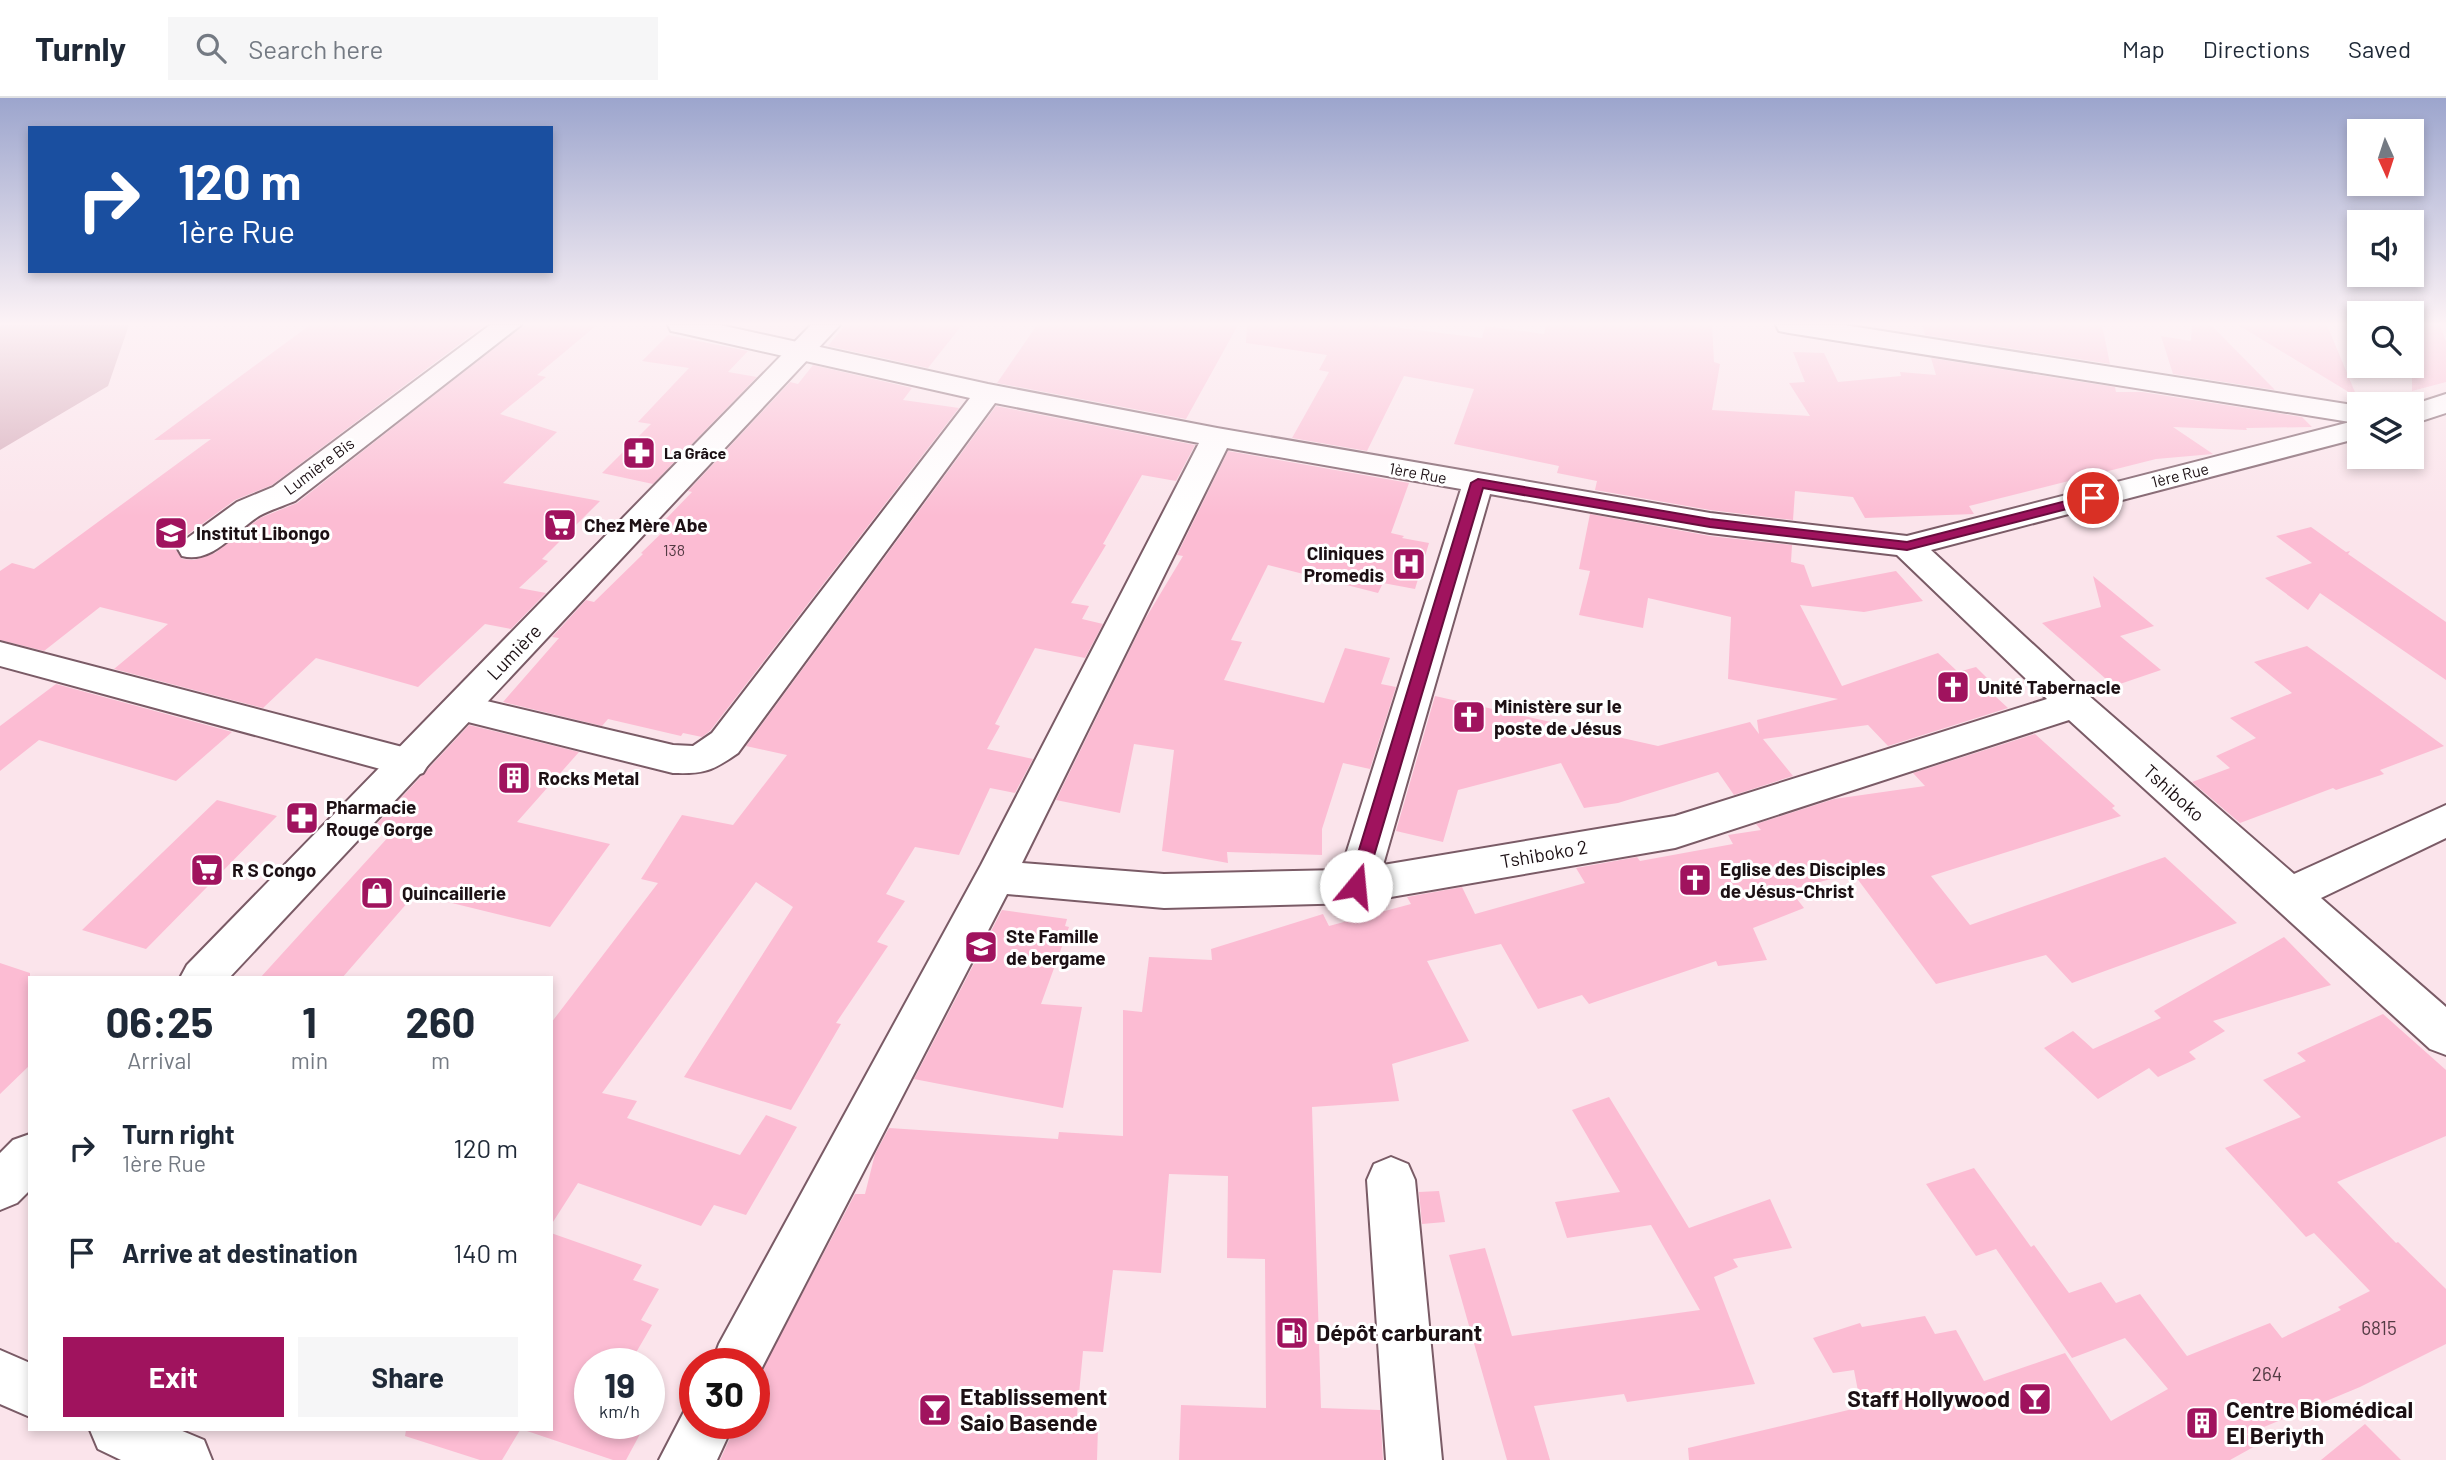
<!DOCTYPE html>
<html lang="en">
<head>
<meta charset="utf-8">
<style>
	:root { --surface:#fff; --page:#f6f6f7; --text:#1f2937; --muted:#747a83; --line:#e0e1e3; --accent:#a0135e }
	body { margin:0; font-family:Barlow,sans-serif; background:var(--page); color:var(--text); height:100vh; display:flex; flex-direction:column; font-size:26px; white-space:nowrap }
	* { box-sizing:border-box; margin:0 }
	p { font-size:23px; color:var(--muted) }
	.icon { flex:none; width:38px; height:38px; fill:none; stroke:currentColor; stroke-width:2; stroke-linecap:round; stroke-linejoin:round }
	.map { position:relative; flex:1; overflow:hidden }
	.sheet { position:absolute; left:28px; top:878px; width:525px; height:455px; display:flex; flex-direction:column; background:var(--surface); border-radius:0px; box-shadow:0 4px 10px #0003 }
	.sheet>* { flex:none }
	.banner { position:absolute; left:28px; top:28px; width:525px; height:147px; border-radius:0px; box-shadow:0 4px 10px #0003; background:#1a4fa0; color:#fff; overflow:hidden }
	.needle { width:46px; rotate:177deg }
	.controls { position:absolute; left:2347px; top:21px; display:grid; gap:14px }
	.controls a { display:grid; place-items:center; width:77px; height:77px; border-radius:0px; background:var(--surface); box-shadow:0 4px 10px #0003; font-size:35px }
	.speed { position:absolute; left:574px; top:1250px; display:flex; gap:14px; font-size:35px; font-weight:700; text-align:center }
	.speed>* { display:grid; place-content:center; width:91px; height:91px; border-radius:50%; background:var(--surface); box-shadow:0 4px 10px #0003; line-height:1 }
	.speed small { font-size:18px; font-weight:400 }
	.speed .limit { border:10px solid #d22; background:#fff; color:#111 }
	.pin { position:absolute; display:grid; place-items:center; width:60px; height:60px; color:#fff; margin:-30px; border:4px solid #fff; border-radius:50%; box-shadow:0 2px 7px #0007 }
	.me { position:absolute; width:77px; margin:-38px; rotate:17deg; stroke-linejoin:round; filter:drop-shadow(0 0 5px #0008) }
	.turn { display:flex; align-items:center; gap:24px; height:147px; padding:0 35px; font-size:32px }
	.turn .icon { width:91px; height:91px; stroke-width:2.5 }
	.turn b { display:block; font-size:49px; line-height:60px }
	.eta { display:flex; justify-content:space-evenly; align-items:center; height:119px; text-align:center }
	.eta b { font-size:42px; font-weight:700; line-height:49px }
	.action { display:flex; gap:14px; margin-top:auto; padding:14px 35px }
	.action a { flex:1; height:80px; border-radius:0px; background:var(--accent); color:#fff; font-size:28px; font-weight:700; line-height:80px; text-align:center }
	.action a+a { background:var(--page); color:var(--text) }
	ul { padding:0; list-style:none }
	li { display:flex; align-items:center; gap:21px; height:105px; padding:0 35px }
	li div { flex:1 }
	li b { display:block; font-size:26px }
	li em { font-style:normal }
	header { display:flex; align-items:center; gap:42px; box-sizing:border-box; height:98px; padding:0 35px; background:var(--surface); border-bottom:2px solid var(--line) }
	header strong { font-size:33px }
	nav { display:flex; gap:38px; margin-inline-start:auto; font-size:24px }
	.search { width:490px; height:63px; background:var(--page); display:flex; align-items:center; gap:18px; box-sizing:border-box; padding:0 24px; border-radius:0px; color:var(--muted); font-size:26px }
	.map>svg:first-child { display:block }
	.green { fill:#d7aebc }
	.building { fill:#fcbcd3 }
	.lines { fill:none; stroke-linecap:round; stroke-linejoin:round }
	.street-casing { stroke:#7a5b66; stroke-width:4 }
	.secondary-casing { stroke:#7a5b66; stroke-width:4 }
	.street { fill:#fff; fill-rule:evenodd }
	.secondary { fill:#fff; fill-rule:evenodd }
	.route { fill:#a0135e; stroke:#680c3d; stroke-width:2 }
	.labels { text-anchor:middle; stroke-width:6; stroke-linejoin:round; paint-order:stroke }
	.far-poi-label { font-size:16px; font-weight:bold; fill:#1c1014; stroke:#fff; text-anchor:start }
	.far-street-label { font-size:16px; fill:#1c1014; stroke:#fff }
	.number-label { font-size:16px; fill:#543b44 }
	.poi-label { font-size:19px; font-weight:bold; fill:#1c1014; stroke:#fff; text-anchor:start }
	.street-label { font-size:19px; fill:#1c1014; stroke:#fff }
	.near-number-label { font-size:19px; fill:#543b44 }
	.near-poi-label { font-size:23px; font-weight:bold; fill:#1c1014; stroke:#fff; text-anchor:start }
</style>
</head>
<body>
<header>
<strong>Turnly</strong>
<div class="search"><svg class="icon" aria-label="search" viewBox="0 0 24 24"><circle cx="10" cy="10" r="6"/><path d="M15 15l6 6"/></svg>Search here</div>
<nav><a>Map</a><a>Directions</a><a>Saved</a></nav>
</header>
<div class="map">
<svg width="2446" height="1362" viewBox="0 0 2446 1362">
	<rect width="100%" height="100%" fill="#fbe4eb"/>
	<!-- green -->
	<path class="green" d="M0,227H129L108,288L0,352Z"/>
	<!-- building -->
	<path class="building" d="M310,227H485L272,387L235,402L180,442L176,452L182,461L194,462L215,455L260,420L297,405L523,227H597L537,277L546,279L500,316L557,334L503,385L600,403L542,461L548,463L519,490L546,495L511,531L485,526L418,589L316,560L263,610L114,571L168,526L100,509L44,553L0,542V473L12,465L34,471L211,341L154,342Z
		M845,227H962L928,270L828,248Z
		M1037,227H1238L1186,321L997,285Z
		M1247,227H1377L1482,240L1485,228L1544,236L1546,227H1712L1714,264L1720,266L1712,312L1810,318L1789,285L1805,284L1793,254L1824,255L1838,284L1901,278L1900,274L1936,277L1931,260L2115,289L2116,294H2142L2302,319L2312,329L2246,330L2247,332L2173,329L2213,356L2156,361L1969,408L1974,416L1865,420L1853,399L1795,393L1793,422L1710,412L1595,392L1597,383L1557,375L1559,368L1454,346L1474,291L1404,278L1367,353L1292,340L1329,274L1319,272L1327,257L1246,245Z
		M1922,227H2102L2110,266L1925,237Z
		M2192,227H2211L2275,292L2173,276L2161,238L2191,243Z
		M2238,227H2327L2357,299Z
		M2412,227H2440L2446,244V284L2412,293Z
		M668,237L748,253L728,274L757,279L653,386L602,375L651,326L638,324L689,270L642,263Z
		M813,267L912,290L903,302L959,310L710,633L702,639L683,635L681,638L608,621L602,628L503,604L559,540L552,539L586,502L594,504L643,456L641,455L671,426L663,424L692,394L688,393L790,284L798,286Z
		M996,308L1195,347L1176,383L1142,377L1103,446L1106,447L1071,505L1089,508L1082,521L1103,526L1085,560L1035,550L995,626L1000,628L987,651L1033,661L1015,695L990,690L959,757L915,749L886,796L905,803L877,844L888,848L836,925L841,926L791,1012L684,979L793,809L756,784L602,995L637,1003L627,1020L740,1057L766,1017L797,1029L746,1117L714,1107L701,1128L578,1085L551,1127V925L658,785L641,781L682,717L733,727L787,657L746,648Z
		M1228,353L1409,385L1391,435L1404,438L1402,440L1429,445L1415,491L1383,485L1378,495L1268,467L1231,542L1242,544L1224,582L1324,605L1345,550L1390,560L1381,586L1396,589L1370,671L1343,665L1322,731V757L1227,754L1228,765L1162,753L1174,652L1134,646L1120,715L1056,702L1144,523L1183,458L1177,457Z
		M1590,416L1710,438L1792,447L1791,464L1804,467L1812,489L1896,473L1923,503L1864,514L1800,507L1842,588L1938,555L1958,574L1976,569L2003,596L1995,598L2008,610L1888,648L1868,627L1763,641L1793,678L1734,697L1718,674L1618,705L1584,710L1561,665L1458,692L1443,744L1396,733L1435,598L1658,648L1750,624L1759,636L1757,622L1838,601L1728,581L1731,519L1648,500L1643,530L1579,517L1590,473L1579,471Z
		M2311,429L2346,454L2350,453L2348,456L2446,524V582L2320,495L2308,512L2265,480L2312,465L2276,438Z
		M2093,478L2154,528L2120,538L2161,572L2114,588L2042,525L2101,509Z
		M2307,548L2444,648L2380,672L2384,676L2336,692L2333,690L2240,725L2192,684L2230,670L2216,658L2256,640L2230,620L2292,595L2254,564Z
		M56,586L232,634L176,683L39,642L0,673V628Z
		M469,627L579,654L517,724L610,746L550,829L415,796L342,880H260L391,736L373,730Z
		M2035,636L2115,708L2112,710L2121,718L1931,778L1970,827L2165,759L2237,825L2072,885L2046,857L1936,886L1853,775L1790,792L1804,810L1753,830L1767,862L1718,868L1716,863L1589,906L1582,897L1538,911L1501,846L1427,863L1469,943L1392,966L1399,1003L1312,1009L1321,1310L1380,1312L1383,1362H1179L1181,1307L1266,1310L1265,1161L1227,1160L1228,1078L1169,1076L1161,1175L1113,1172L1103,1254L1083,1253L1076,1328H1098L1097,1362H720L737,1325H754V1287L855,1096H865L875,1056L889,1030L1058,1041L1059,1034L1123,1038V912L1142,914L1149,859L1212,862L1211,851L1323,816L1329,828L1411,806L1407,799L1462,789L1475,816L1585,785L1576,770L1637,759L1640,763L1733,746L1728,737L1761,732L1756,726L1834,701L1925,688L1913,675Z
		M217,702L277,718L146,851L82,832Z
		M1002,812L1067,821L1065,828L1069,829L1041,906L1082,909L1063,1010L914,981Z
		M2284,839L2331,887L2213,923L2225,933L2189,954L2196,961L2158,979L2149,970L2098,1001L2044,950L2073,933L2093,951L2161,920L2154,913Z
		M0,865L30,875V967L0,996Z
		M2383,916L2446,972V1038L2337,1084L2396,1145L2398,1144L2446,1191V1246L2360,1289L2247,1336L2257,1347L2230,1362H1689L1688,1350L1861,1309L1854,1272L1833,1275L1813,1240L1860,1225L1862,1229L1925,1218L1935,1236L1956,1232L1984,1283L2065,1255L2111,1323L2168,1291L2125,1240L2072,1260L1996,1151L1976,1158L1926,1086L1974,1070L2031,1149L2034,1147L2069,1195L2101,1184L2116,1205L2140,1196L2187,1258L2270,1225L2282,1240L2341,1212L2338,1209L2370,1193L2314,1135L2306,1139L2225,1050L2301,1019L2263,982L2306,963L2297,955Z
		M1609,999L1689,1130L1770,1101L1792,1150L1733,1161L1738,1169L1714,1179L1755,1286L1627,1304L1624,1296L1534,1308L1550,1362H1507L1449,1157L1485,1150L1512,1238L1700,1212L1651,1127L1567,1140L1555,1104L1620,1094L1572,1012Z
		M1439,1093L1445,1124L1422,1126L1419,1094Z
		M551,1135L642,1167L633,1182L659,1191L641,1222L652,1227L630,1265H590V1325H646L626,1362H613L524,1332H551Z
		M2365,1326L2401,1362H2321Z
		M406,1332H520L502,1362H480L405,1338Z"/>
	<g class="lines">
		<defs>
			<path id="street" d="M490,227H521L295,403C283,408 270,412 259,418C235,433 213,466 182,458L178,451L182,444L237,404L273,389Z
				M668,227H720L988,286L1217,330L1710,415L1907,438L2350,324L1789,235L1779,233L1776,227H1844L2359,308V340L1931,452L2088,597L2294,776L2446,707V740L2321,800L2446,909V957L2430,951L2069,622L1675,750L1356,805L1164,810L1007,796L754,1285V1265H712L719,1246L981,767L1199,345L995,305L738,655C712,673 705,676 673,675L448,619L443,610L448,601L461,597L673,647L693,648L712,635L970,300L681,235L671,233ZM1227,350L1461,391L1341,772L1164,776L1022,765ZM1490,396L1710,435L1897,457L2047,601L1675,718L1383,767Z
				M2446,296V315L2412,326V307Z
				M0,544L410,651L423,655L429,665L423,675L410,679L0,568Z
				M1391,1059L1408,1066L1415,1082L1442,1362H1386L1367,1082L1374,1066Z
				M0,1252L30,1265V1319L0,1306Z
				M695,1303V1325H734L717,1362H659L688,1306Z
				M90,1332H180L204,1342L212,1362H121L98,1351Z"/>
			<path id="secondary" d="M811,227H840L229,880H180L187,867Z
				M30,1036V1092L17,1105L0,1112V1055L13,1042Z"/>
		</defs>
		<!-- street casing -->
		<use href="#street" class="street-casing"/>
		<!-- secondary casing -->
		<use href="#secondary" class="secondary-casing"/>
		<!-- street -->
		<use href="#street" class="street"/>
		<!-- secondary -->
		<use href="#secondary" class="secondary"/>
	</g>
	<!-- sky -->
	<linearGradient id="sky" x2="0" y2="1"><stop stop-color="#9ca5cd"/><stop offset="0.54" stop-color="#fdf3f6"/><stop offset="1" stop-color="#fdf3f6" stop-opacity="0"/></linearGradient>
	<rect width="2446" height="418" fill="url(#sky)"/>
	<!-- route -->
	<path class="route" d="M1478,381L1710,421L1907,444L2093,396L2100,400L2098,403L1907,452L1710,429L1483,390L1365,788L1362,793H1350L1348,788L1471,385Z"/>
	<!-- icons -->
	<defs>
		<symbol id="pharmacy-square" viewBox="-11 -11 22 22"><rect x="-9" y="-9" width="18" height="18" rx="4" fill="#a0135e" stroke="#fff"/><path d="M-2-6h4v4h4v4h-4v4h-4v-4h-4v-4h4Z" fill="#fff"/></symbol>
		<symbol id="supermarket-square" viewBox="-11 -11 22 22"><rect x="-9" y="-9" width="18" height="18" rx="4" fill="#a0135e" stroke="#fff"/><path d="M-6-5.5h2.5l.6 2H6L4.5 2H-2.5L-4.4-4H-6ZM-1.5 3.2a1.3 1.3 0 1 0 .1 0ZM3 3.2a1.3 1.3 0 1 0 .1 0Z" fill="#fff"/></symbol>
		<symbol id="school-square" viewBox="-11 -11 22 22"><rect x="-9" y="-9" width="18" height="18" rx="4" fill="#a0135e" stroke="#fff"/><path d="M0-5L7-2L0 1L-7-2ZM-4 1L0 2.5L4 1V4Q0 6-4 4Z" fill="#fff"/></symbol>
		<symbol id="hospital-square" viewBox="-11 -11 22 22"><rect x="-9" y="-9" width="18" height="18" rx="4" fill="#a0135e" stroke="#fff"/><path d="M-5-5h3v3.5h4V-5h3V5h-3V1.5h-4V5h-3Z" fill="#fff"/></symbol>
		<symbol id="church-square" viewBox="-11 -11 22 22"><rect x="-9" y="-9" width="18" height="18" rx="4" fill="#a0135e" stroke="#fff"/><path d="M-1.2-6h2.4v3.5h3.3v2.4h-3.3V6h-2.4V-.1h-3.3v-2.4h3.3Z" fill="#fff"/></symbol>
		<symbol id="building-square" viewBox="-11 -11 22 22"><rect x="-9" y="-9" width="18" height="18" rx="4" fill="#a0135e" stroke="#fff"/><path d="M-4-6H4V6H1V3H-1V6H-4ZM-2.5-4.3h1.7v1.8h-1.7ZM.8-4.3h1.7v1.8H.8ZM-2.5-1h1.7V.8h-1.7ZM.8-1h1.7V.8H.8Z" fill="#fff"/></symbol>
		<symbol id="shop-square" viewBox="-11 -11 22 22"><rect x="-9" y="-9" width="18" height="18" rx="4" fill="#a0135e" stroke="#fff"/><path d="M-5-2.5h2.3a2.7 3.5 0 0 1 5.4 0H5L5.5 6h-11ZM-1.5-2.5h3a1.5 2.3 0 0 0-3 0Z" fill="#fff"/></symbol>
		<symbol id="fuel-square" viewBox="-11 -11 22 22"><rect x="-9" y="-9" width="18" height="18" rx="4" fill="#a0135e" stroke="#fff"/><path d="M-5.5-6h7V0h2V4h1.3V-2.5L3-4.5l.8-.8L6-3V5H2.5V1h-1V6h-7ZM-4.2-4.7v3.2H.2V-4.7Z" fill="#fff"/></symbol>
		<symbol id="bar-square" viewBox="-11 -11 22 22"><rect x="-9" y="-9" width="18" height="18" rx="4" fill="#a0135e" stroke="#fff"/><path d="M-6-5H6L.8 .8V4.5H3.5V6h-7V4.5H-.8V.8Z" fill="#fff"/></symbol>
	</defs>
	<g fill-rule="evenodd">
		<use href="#pharmacy-square" x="620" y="336" width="38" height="38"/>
		<use href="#supermarket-square" x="541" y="408" width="38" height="38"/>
		<use href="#school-square" x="152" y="416" width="38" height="38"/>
		<use href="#hospital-square" x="1390" y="447" width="38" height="38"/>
		<use href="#church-square" x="1934" y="570" width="38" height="38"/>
		<use href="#church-square" x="1450" y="600" width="38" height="38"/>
		<use href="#building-square" x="495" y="661" width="38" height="38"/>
		<use href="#pharmacy-square" x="283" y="701" width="38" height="38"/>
		<use href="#supermarket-square" x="188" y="753" width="38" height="38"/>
		<use href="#church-square" x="1676" y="763" width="38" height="38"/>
		<use href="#shop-square" x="358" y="776" width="38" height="38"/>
		<use href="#school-square" x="962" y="830" width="38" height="38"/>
		<use href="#fuel-square" x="1273" y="1216" width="38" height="38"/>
		<use href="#bar-square" x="2016" y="1282" width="38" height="38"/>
		<use href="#bar-square" x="916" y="1293" width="38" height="38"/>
		<use href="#building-square" x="2183" y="1306" width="38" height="38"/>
	</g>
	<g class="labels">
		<!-- far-poi labels -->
		<g class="far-poi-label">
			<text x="664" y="361">La Grâce</text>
		</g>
		<!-- far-street labels -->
		<g class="far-street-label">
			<text transform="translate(319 368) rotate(-37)" y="6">Lumière Bis</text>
			<text transform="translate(1418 375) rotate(10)" y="6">1ère Rue</text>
			<text transform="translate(2180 377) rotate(-14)" y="6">1ère Rue</text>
		</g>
		<!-- number labels -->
		<g class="number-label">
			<text x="674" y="458">138</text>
		</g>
		<!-- poi labels -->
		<g class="poi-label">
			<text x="584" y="434">Chez Mère Abe</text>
			<text x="196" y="442">Institut Libongo</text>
			<text x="1384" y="462" text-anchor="end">Cliniques<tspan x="1384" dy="22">Promedis</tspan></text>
			<text x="1978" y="596">Unité Tabernacle</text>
			<text x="1494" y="615">Ministère sur le<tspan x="1494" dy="22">poste de Jésus</tspan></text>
			<text x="538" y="687">Rocks Metal</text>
			<text x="326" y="716">Pharmacie<tspan x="326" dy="22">Rouge Gorge</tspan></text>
			<text x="1720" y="778">Eglise des Disciples<tspan x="1720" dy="22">de Jésus-Christ</tspan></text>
			<text x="232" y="779">R S Congo</text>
			<text x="402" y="802">Quincaillerie</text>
			<text x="1006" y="845">Ste Famille<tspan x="1006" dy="22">de bergame</tspan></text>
		</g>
		<!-- street labels -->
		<g class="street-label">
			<text transform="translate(514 554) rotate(-46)" y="7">Lumière</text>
			<text transform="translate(2174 695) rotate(42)" y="7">Tshiboko</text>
			<text transform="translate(1544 756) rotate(-10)" y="7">Tshiboko 2</text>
		</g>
		<!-- near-number labels -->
		<g class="near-number-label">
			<text x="2379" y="1237">6815</text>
			<text x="2267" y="1283">264</text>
		</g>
		<!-- near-poi labels -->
		<g class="near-poi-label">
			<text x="1316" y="1243">Dépôt carburant</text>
			<text x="960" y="1307">Etablissement<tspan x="960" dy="26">Saio Basende</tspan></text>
			<text x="2010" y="1309" text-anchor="end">Staff Hollywood</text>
			<text x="2226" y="1320">Centre Biomédical<tspan x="2226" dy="26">El Beriyth</tspan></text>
		</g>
	</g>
</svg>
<div class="controls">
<a><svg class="needle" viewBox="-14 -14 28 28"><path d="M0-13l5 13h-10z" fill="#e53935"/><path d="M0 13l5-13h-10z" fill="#747a83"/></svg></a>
<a><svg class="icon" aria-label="sound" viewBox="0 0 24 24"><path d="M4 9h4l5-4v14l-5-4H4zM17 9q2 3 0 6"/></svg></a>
<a><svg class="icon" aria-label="search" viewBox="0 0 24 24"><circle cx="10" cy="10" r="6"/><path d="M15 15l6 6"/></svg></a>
<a><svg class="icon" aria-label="layers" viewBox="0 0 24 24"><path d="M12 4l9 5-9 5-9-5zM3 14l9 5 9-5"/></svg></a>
</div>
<div class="speed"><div>19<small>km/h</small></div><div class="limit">30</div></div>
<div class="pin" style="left:2093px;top:400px;background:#d93025"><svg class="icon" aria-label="arrive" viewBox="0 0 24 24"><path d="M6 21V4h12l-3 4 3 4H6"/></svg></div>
<svg class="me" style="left:1356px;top:788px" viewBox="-20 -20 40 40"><circle r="19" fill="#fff"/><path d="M0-13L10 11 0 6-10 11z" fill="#a0135e"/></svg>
<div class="banner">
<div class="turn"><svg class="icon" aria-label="right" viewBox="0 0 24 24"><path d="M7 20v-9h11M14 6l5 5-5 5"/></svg><div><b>120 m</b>1ère Rue</div></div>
</div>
<section class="sheet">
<div class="eta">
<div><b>06:25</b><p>Arrival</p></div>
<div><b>1</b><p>min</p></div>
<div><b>260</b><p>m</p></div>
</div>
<ul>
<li><svg class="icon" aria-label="right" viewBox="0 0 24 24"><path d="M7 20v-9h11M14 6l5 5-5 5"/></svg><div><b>Turn right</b><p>1ère Rue</p></div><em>120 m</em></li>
<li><svg class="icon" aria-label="arrive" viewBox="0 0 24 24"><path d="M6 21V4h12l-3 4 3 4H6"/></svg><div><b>Arrive at destination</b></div><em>140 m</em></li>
</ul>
<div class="action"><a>Exit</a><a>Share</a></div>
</section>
</div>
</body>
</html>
